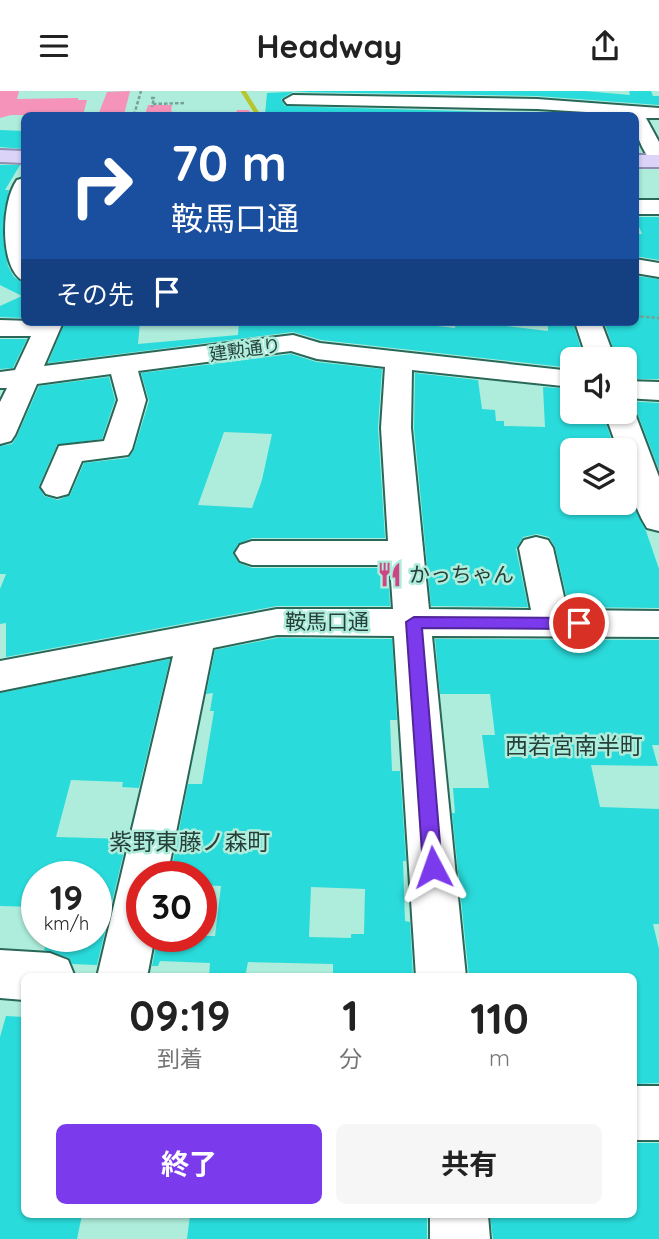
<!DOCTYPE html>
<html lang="ja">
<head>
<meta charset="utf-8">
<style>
	:root { --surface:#fff; --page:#f6f6f6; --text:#222; --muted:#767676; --accent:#7c3aed }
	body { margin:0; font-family:Quicksand,"Noto Sans JP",sans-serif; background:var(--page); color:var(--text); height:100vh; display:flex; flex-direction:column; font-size:26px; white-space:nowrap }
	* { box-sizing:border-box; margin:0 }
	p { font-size:23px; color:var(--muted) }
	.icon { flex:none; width:38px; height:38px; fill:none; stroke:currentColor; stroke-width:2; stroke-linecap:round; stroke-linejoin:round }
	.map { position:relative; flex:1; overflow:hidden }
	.sheet { position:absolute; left:21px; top:882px; width:616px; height:245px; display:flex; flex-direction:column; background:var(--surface); border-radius:10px; box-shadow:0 2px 5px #0004 }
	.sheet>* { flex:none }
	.hud { position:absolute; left:21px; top:21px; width:618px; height:214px; border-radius:10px; box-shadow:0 2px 5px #0004; background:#1a4fa0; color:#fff; overflow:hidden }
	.controls { position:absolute; left:560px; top:256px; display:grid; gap:14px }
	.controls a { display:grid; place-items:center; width:77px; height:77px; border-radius:10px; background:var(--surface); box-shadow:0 2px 5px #0004; font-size:35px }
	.speed { position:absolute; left:21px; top:770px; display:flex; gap:14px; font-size:35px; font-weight:700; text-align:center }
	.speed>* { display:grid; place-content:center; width:91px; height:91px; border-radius:50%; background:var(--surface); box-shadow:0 2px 5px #0004; line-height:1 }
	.speed small { font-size:18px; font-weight:400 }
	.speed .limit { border:10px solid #d22; background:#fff; color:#111 }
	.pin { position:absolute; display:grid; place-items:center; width:60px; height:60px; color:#fff; margin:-30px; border:4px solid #fff; border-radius:50%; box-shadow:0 2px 7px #0007 }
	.me { position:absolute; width:77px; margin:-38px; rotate:356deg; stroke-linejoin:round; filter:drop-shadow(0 0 5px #0008) }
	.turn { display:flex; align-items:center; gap:24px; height:147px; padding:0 35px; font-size:32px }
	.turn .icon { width:91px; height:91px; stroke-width:2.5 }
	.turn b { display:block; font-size:49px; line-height:60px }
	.then { display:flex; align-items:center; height:66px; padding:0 35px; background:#0003; gap:14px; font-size:26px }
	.eta { display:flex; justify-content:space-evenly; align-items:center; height:119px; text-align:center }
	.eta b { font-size:42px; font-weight:700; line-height:49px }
	.button { display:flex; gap:14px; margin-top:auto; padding:14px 35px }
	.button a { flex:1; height:80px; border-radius:10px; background:var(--accent); color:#fff; font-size:28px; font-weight:700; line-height:80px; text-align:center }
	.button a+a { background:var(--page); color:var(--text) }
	header { display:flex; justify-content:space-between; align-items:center; height:91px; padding:0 35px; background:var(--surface); font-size:32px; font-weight:700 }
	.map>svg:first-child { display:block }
	.green { fill:#f593ba }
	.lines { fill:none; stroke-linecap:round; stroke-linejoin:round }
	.stream { stroke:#b7c52f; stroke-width:4.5 }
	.building { fill:#2adbdb; fill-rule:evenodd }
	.minor-casing { stroke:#296758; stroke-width:4 }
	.major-casing { stroke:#8d8db2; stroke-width:4 }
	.path { stroke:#74a395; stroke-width:2.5; stroke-dasharray:3.5 2; stroke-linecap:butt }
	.minor { fill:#fff; fill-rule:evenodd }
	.major { fill:#dcd4f8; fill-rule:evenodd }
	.route { fill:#7c3aed; stroke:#51269a; stroke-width:2 }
	.labels { text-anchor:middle; stroke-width:5; stroke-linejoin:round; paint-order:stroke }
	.far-street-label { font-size:18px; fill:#263f38; stroke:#aeeddb }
	.poi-label { font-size:21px; fill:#263f38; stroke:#aeeddb; text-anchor:start }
	.street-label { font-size:21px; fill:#263f38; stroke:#aeeddb }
	.neighbourhood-label { font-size:23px; fill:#263f38; stroke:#aeeddb }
</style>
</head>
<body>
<header><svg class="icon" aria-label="menu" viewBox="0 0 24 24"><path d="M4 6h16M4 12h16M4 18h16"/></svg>Headway<svg class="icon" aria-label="share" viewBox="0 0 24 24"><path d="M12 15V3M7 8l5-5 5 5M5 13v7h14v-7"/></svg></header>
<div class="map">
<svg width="659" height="1148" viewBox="0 0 659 1148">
	<rect width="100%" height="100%" fill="#aeeddb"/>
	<!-- green -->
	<path class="green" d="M0,0H19L17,8L78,7V9H87L83,24H11L0,27Z
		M130,0L124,24H98L107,1Z
		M148,14H172L171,20L174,22L236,23L237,19H249L252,24H145Z"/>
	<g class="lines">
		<!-- stream -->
		<path class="stream" d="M243,0L258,24"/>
	</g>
	<!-- building -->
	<path class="building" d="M310,0H584L630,4L629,0H651L653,5H659V14L537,5L293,1L281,8L285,15L600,24H265L267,2Z
		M0,39L24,40V58L0,56Z
		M0,74H20L5,99H9L3,145L8,175L14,186L24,192V227L0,226V215L22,205L0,194Z
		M635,126H659V169L635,165V143H642Z
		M635,185L659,188V288H625V268H617L604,231H635Z
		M65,231H140L138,253L238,244L239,231H401L455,237L456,231H471L548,240V231H573L584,268H572V277L321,249L293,241L48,272Z
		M0,248H27L13,277L0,278Z
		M291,263L317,271L382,278L378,337L385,447H252L238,453L233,463L239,472L252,477H388L390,515H277L6,566V532L0,533V498L6,483H0V355L12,353L17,345L39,295L109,286L115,309L102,348L57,354L39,395L44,405L58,409L70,404L84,372L128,367L134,359L149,310L141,282ZM224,341L272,343L262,389L252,417L198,414Z
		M415,282L478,289L482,318L495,319L496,330H504V335L545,336L543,296L572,298V320H602L615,359H572V411H632L646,440L659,478V517L569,516L555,456L549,446L537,443L523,446L516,458L528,516L431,515L414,337Z
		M625,310L659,312V379L636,319Z
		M277,547L392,548L397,629H390L392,680H400L406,770H403L405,830L410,831L413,886L333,885V873L248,871L245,886H209L210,872L160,870L158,875H152L158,845H215L221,795L201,794V786H170L188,693H202L214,620H210L213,602L206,603L215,559ZM311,796L365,798L364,843H351V847L309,846Z
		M435,548L659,549V654H652L658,675L591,674L600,716L659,718V833H653L659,858V992L634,993V886H469L452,722H455L453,697H489L482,644H495L490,603H440Z
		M170,568L139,697L122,696L123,691L71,689L56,746L127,748L97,874L72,873L69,867L44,859L48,845H96V786H37V816L0,815V602Z
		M6,925L24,926V1124H82L77,1148H0V946Z
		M634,1052H659V1148H493L490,1124H634Z
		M190,1124L427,1126V1148H187Z"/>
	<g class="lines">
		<defs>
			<path id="minor" d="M293,4L537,8L659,17V27H646L659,51V67L648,66C639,52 635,41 635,24L537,18L287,13L284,9Z
				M24,87V122L21,141L24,190C0,180 0,113 17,89Z
				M635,109H659V123H635Z
				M635,168L659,172V186L635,182Z
				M0,229L63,231L44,275L293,244L320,252L572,280V296L412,279L411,337L429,518L531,519L519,457L524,449L536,446L548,449L553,457L567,519L659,520V546L432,545L466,886H416L394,545L277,544L213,557L167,786H142V845H155L147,886H97L173,565L0,600V570L277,518H393L390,474H252L240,470L235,462L240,454L252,450H388L381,337L385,276L317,268L291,260L138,280L146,309L132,358L128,364L82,370L68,403L57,406L46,403L41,396L59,355L104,350L118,309L111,283L37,293L15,344L11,350L0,353V311L7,297H0V281L15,279L31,245H0Z
				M575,231H601L615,268H587Z
				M625,290L659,291V309L625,307Z
				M625,313L634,320L659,386V440L647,437C633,415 625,384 625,359H618L604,320H625Z
				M0,859L50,862L68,869L75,886H24V909L0,907Z
				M634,995H659V1049H634Z
				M430,1124H488L490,1148H430Z"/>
			<path id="major" d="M0,59L24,60V72L0,71Z
				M635,64H659V76H635Z"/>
		</defs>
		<!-- minor casing -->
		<use href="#minor" class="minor-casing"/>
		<!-- major casing -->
		<use href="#major" class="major-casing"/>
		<!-- path -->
		<path class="path" d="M151,7H154L152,16
			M153,13L185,12
			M134,24L141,0
			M635,225L659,227"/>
		<!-- minor -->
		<use href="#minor" class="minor"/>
		<!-- major -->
		<use href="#major" class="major"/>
	</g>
	<!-- route -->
	<path class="route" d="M414,526L579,527L587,532L579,538L422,537L442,776L439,783L433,785L426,783L423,776L406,531Z"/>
	<!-- icons -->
	<defs>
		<symbol id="restaurant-bare" viewBox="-9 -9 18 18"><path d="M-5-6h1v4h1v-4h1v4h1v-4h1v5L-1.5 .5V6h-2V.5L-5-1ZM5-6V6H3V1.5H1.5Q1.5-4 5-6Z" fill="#cc4584" stroke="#aeeddb" stroke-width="2.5" paint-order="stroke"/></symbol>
	</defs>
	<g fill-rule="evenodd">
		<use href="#restaurant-bare" x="372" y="466" width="35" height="35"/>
	</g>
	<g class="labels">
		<!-- far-street labels -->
		<g class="far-street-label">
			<text transform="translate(245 259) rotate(-8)" y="6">建勲通り</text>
		</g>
		<!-- poi labels -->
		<g class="poi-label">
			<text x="409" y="491">かっちゃん</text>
		</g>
		<!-- street labels -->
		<g class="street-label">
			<text x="327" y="538">鞍馬口通</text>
		</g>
		<!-- neighbourhood labels -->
		<g class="neighbourhood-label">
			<text x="574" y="663">西若宮南半町</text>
			<text x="190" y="759">紫野東藤ノ森町</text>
		</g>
	</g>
</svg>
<div class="controls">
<a><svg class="icon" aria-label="sound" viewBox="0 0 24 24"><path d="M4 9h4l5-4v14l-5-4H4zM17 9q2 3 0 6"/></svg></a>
<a><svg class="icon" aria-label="layers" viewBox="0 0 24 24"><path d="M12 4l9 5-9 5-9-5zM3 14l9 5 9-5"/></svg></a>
</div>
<div class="speed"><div>19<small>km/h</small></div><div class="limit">30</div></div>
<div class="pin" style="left:579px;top:532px;background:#d93025"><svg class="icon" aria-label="arrive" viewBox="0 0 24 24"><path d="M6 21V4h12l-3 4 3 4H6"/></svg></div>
<svg class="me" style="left:433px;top:776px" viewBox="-20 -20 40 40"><path d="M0-17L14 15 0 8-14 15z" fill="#7c3aed" stroke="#fff" stroke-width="4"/></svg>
<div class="hud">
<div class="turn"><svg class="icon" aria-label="right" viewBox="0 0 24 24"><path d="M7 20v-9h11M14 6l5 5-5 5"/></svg><div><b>70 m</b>鞍馬口通</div></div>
<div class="then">その先<svg class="icon" aria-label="arrive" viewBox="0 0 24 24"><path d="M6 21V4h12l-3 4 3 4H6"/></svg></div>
</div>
<section class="sheet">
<div class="eta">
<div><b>09:19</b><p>到着</p></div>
<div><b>1</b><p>分</p></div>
<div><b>110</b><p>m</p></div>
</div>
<div class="button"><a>終了</a><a>共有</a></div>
</section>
</div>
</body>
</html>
